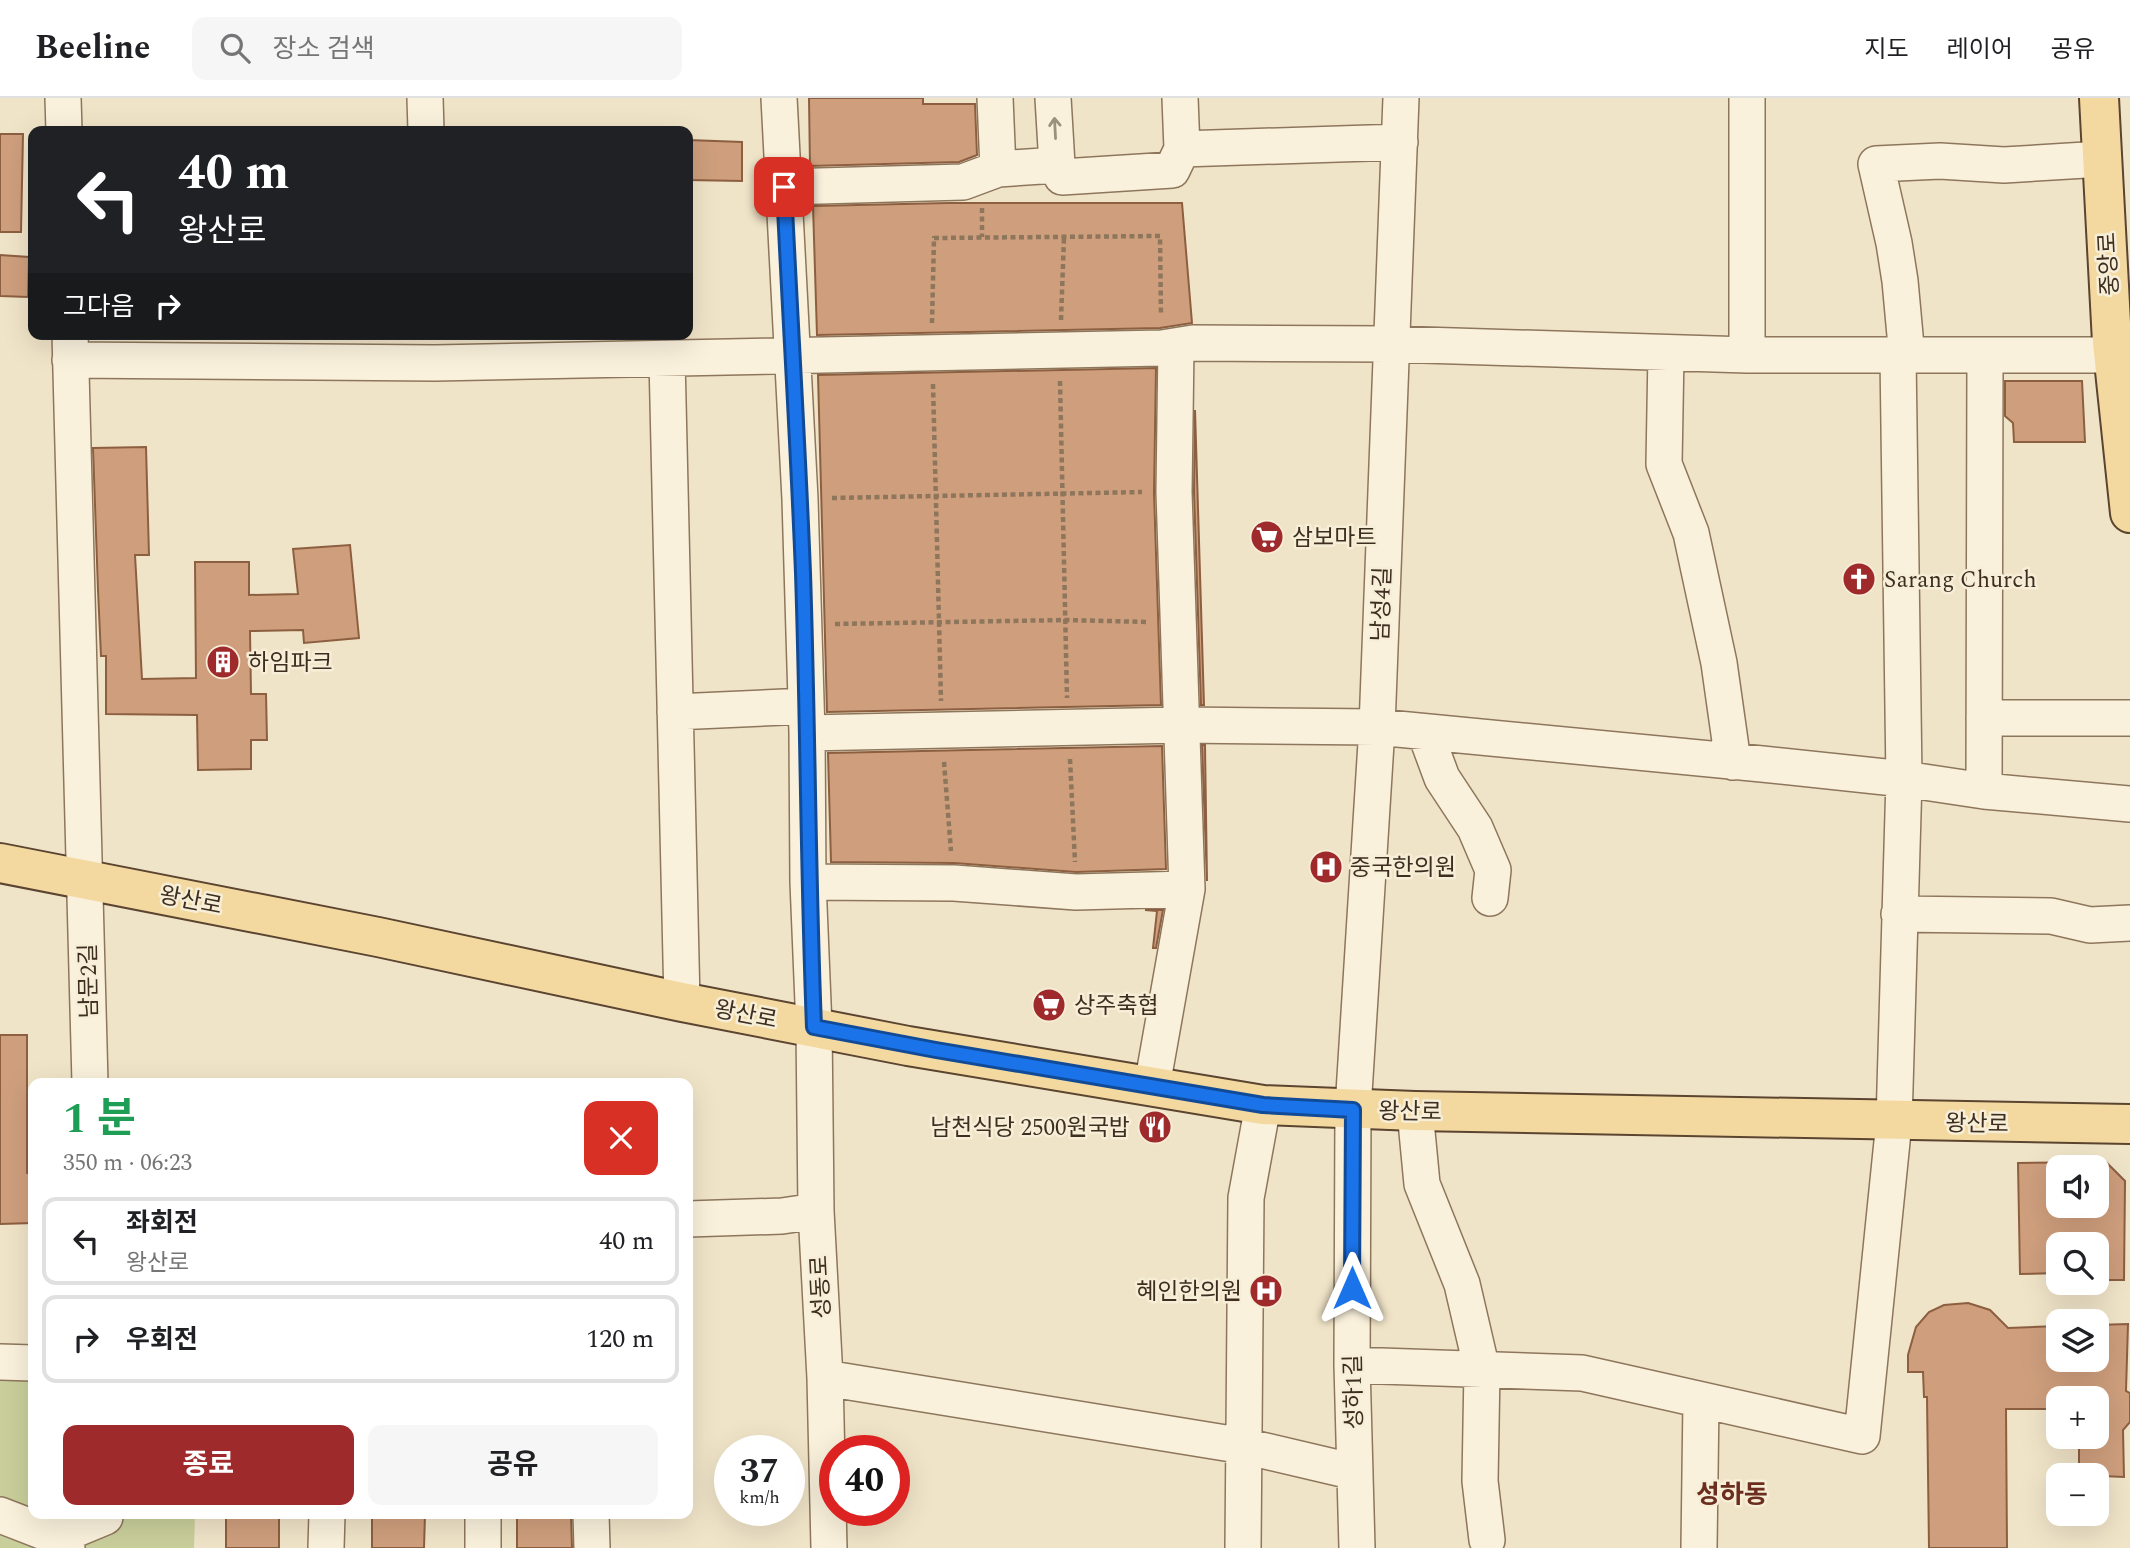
<!DOCTYPE html>
<html lang="ko">
<head>
<meta charset="utf-8">
<style>
	:root { --surface:#fff; --page:#f6f6f6; --text:#202124; --muted:#757577; --line:#e0e0e0; --accent:#9e2a2b }
	body { margin:0; font-family:Spectral,"Noto Sans KR",serif; background:var(--page); color:var(--text); height:100vh; display:flex; flex-direction:column; font-size:26px; white-space:nowrap }
	* { box-sizing:border-box; margin:0 }
	p { font-size:23px; color:var(--muted) }
	.icon { flex:none; width:38px; height:38px; fill:none; stroke:currentColor; stroke-width:2; stroke-linecap:round; stroke-linejoin:round }
	.map { position:relative; flex:1; overflow:hidden }
	.side { position:absolute; left:28px; top:980px; width:665px; height:441px; display:flex; flex-direction:column; background:var(--surface); border-radius:14px; box-shadow:0 7px 28px #0002 }
	.side>* { flex:none }
	.banner { position:absolute; left:28px; top:28px; width:665px; height:214px; border-radius:14px; box-shadow:0 7px 28px #0002; background:#202124; color:#fff; overflow:hidden }
	.controls { position:absolute; left:2046px; top:1057px; display:grid; gap:14px }
	.controls a { display:grid; place-items:center; width:63px; height:63px; border-radius:14px; background:var(--surface); box-shadow:0 7px 28px #0002; font-size:35px }
	.speed { position:absolute; left:714px; top:1337px; display:flex; gap:14px; font-size:35px; font-weight:700; text-align:center }
	.speed>* { display:grid; place-content:center; width:91px; height:91px; border-radius:50%; background:var(--surface); box-shadow:0 7px 28px #0002; line-height:1 }
	.speed small { font-size:18px; font-weight:400 }
	.speed .limit { border:10px solid #d22; background:#fff; color:#111 }
	.pin { position:absolute; display:grid; place-items:center; width:60px; height:60px; color:#fff; margin:-30px; border-radius:14px; box-shadow:0 4px 10px #0006 }
	.me { position:absolute; width:77px; margin:-38px; rotate:0deg; stroke-linejoin:round; filter:drop-shadow(0 0 5px #0008) }
	.turn { display:flex; align-items:center; gap:24px; height:147px; padding:0 35px; font-size:32px }
	.turn .icon { width:91px; height:91px; stroke-width:2.5 }
	.turn b { display:block; font-size:49px; line-height:60px }
	.then { display:flex; align-items:center; height:66px; padding:0 35px; background:#0003; gap:14px; font-size:26px }
	.round { display:grid; place-items:center; flex:none; width:74px; height:74px; border-radius:14px; background:var(--page) }
	.overview { display:flex; align-items:center; justify-content:space-between; height:119px; padding:0 35px }
	h1 { font-size:42px; font-weight:700; line-height:52px; color:#1e9e55 }
	.cta { display:flex; gap:14px; margin-top:auto; padding:14px 35px }
	.cta a { flex:1; height:80px; border-radius:14px; background:var(--accent); color:#fff; font-size:28px; font-weight:700; line-height:80px; text-align:center }
	.cta a+a { background:var(--page); color:var(--text) }
	ul { padding:0; list-style:none }
	li { display:flex; align-items:center; gap:21px; height:88px; margin:0 14px 10px; padding:0 21px; border:4px solid var(--line); border-radius:14px }
	li div { flex:1 }
	li b { display:block; font-size:26px }
	li em { font-style:normal }
	header { display:flex; align-items:center; gap:42px; box-sizing:border-box; height:98px; padding:0 35px; background:var(--surface); border-bottom:2px solid var(--line) }
	header strong { font-size:33px }
	nav { display:flex; gap:38px; margin-inline-start:auto; font-size:24px }
	.search { width:490px; height:63px; background:var(--page); display:flex; align-items:center; gap:18px; box-sizing:border-box; padding:0 24px; border-radius:14px; color:var(--muted); font-size:26px }
	.map>svg:first-child { display:block }
	.green { fill:#c9cf9b }
	.building { fill:#cf9f7d; stroke:#8d5f41; stroke-width:2; fill-rule:evenodd }
	.lines { fill:none; stroke-linecap:round; stroke-linejoin:round }
	.minor-casing { stroke:#8d765c; stroke-width:38 }
	.major-casing { stroke:#5b4430; stroke-width:42 }
	.path { stroke:#8d765c; stroke-width:4.5; stroke-dasharray:5 3.5; stroke-linecap:butt }
	.minor { stroke:#faf1dc; stroke-width:35 }
	.major { stroke:#f3d9a0; stroke-width:38 }
	.oneway { stroke:#9c907e }
	.route-casing { stroke:#114b97; stroke-width:18 }
	.route { stroke:#1a73e8; stroke-width:12 }
	.labels { text-anchor:middle; stroke-width:5; stroke-linejoin:round; paint-order:stroke }
	.street-label { font-size:23px; fill:#3d2e20; stroke:#f7eed8 }
	.poi-label { font-size:23px; fill:#3d2e20; stroke:#f7eed8; text-anchor:start }
	.quarter-label { font-size:26px; font-weight:bold; fill:#6b2e1e; stroke:#f7eed8 }
</style>
</head>
<body>
<header>
<strong>Beeline</strong>
<div class="search"><svg class="icon" aria-label="search" viewBox="0 0 24 24"><circle cx="10" cy="10" r="6"/><path d="M15 15l6 6"/></svg>장소 검색</div>
<nav><a>지도</a><a>레이어</a><a>공유</a></nav>
</header>
<div class="map">
<svg width="2130" height="1450" viewBox="0 0 2130 1450">
	<rect width="100%" height="100%" fill="#f0e4c8"/>
	<!-- green -->
	<path class="green" d="M0,1271L33,1272V1416H195L194,1450H0Z"/>
	<!-- building -->
	<path class="building" d="M809,0H923V6H975L977,57L959,64L810,68Z
		M0,36H23L21,134H0Z
		M688,42L742,44V83L688,82Z
		M948,105H1182L1192,225L1160,230L817,237L813,108Z
		M0,157L29,159L28,199L0,198Z
		M1156,270L1154,395L1161,607L827,614L818,277Z
		M2005,283H2082L2085,344H2014L2013,325L2005,318Z
		M1195,312L1204,607H1201L1194,394Z
		M146,349L149,457H135L142,581L196,580L195,464H249V497L298,496L293,451L350,447L359,540L304,545L303,532L250,533L251,596H266L267,642H251V671L198,672L197,617L106,616V558H101L98,492L93,350Z
		M1202,647H1205L1207,783Z
		M1162,648L1166,771L1076,774L954,765L831,764L828,655Z
		M1145,812H1163L1156,850H1153L1157,813Z
		M0,937H27V1075H33V1125L0,1126Z
		M2106,1064L2125,1083L2124,1182H2096V1146H2058V1175L2020,1176L2018,1065ZM2058,1069H2096V1108H2058Z
		M1968,1205L1990,1212L2008,1230L2058,1228V1262H2096V1227L2128,1226L2126,1293L2130,1295V1324L2123,1332L2124,1379L2079,1377V1339H2096V1300H2058V1311H2006L2007,1450H1929L1927,1299H1924L1923,1274H1908V1257L1916,1229L1929,1214L1944,1207Z
		M226,1416H279V1450H226Z
		M372,1416H425L424,1450H372Z
		M517,1416H571L572,1450H517Z"/>
	<g class="lines">
		<defs>
			<path id="minor" d="M63,0L64,33
				M425,0L426,33
				M779,0L800,401L807,635L808,784L814,929L816,1113L825,1280L829,1450
				M995,0L998,71L1057,67L1053,0
				M1180,0L1182,51
				M1057,67L1062,79L1172,72L1182,51L1400,44
				M784,89L963,84L998,71
				M70,236L90,985
				M1666,255L1664,366L1691,435L1719,565L1733,664
				M1747,257V0
				M1907,259L1900,183L1894,145L1876,66L1940,63L2004,67L2102,61
				M667,261L682,904
				M70,262L435,265L1162,250L1193,245L1391,246L1747,257H2114
				M675,614L806,608
				M1984,620H2130
				M1425,634L1442,680L1475,730L1493,772L1490,800
				M807,635L1180,627L1377,629L1762,666L1904,681L1984,693L2130,706
				M1984,693L1985,259
				M808,784L954,785L1076,794L1187,791
				M1899,816L2051,818L2090,827L2130,825
				M1152,988L1187,791L1174,394L1176,248
				M1415,1013L1422,1086L1462,1186L1482,1272L1480,1383L1487,1442
				M688,1121L782,1118L816,1113
				M0,1264L33,1265
				M1352,1267L1582,1275L1862,1338L1894,1024L1904,681L1898,258
				M825,1280L1244,1348L1355,1374
				M483,1416V1450
				M591,1416L592,1450
				M0,1417L57,1439L67,1450
				M57,1439L105,1419
				M326,1450L327,1416
				M1243,1450L1246,1100L1263,1007
				M1357,1450L1352,1267L1353,1011L1377,629L1401,0
				M1699,1450L1701,1302"/>
			<path id="major" d="M2099,0L2112,244L2130,415
				M0,765L378,839L682,904L908,948L1263,1007L1415,1013L2130,1026"/>
		</defs>
		<!-- minor casing -->
		<use href="#minor" class="minor-casing"/>
		<!-- major casing -->
		<use href="#major" class="major-casing"/>
		<!-- path -->
		<path class="path" d="M982,110V139
			M1061,222L1064,139
			M932,225L934,140L1160,138L1161,218
			M1060,283L1067,600
			M933,286L941,603
			M832,400L1142,394
			M835,526L1066,522L1148,524
			M1070,661L1075,764
			M944,664L951,753"/>
		<!-- minor -->
		<use href="#minor" class="minor"/>
		<!-- major -->
		<use href="#major" class="major"/>
	</g>
	<!-- one-way arrows -->
	<defs><path id="oneway-shaft" d="M-6 0H5M1.5-3L5.5 0L1.5 3" fill="none" stroke-width="1.6" stroke-linecap="round" stroke-linejoin="round" transform="scale(1.75)"/></defs>
	<use class="oneway" href="#oneway-shaft" transform="translate(1055 30) rotate(-93)"/>
	<g class="lines">
		<defs>
			<path id="route" d="M784,89C790,218 798,346 803,475C808,626 808,777 814,929L936,952L1263,1007L1353,1012L1352,1190"/>
		</defs>
		<!-- route casing -->
		<use href="#route" class="route-casing"/>
		<!-- route -->
		<use href="#route" class="route"/>
	</g>
	<!-- icons -->
	<defs>
		<symbol id="supermarket-disc" viewBox="-11 -11 22 22"><circle r="9.5" fill="#9e2a2b" stroke="#f7eed8"/><path d="M-6-5.5h2.5l.6 2H6L4.5 2H-2.5L-4.4-4H-6ZM-1.5 3.2a1.3 1.3 0 1 0 .1 0ZM3 3.2a1.3 1.3 0 1 0 .1 0Z" fill="#fff"/></symbol>
		<symbol id="church-disc" viewBox="-11 -11 22 22"><circle r="9.5" fill="#9e2a2b" stroke="#f7eed8"/><path d="M-1.2-6h2.4v3.5h3.3v2.4h-3.3V6h-2.4V-.1h-3.3v-2.4h3.3Z" fill="#fff"/></symbol>
		<symbol id="building-disc" viewBox="-11 -11 22 22"><circle r="9.5" fill="#9e2a2b" stroke="#f7eed8"/><path d="M-4-6H4V6H1V3H-1V6H-4ZM-2.5-4.3h1.7v1.8h-1.7ZM.8-4.3h1.7v1.8H.8ZM-2.5-1h1.7V.8h-1.7ZM.8-1h1.7V.8H.8Z" fill="#fff"/></symbol>
		<symbol id="hospital-disc" viewBox="-11 -11 22 22"><circle r="9.5" fill="#9e2a2b" stroke="#f7eed8"/><path d="M-5-5h3v3.5h4V-5h3V5h-3V1.5h-4V5h-3Z" fill="#fff"/></symbol>
		<symbol id="restaurant-disc" viewBox="-11 -11 22 22"><circle r="9.5" fill="#9e2a2b" stroke="#f7eed8"/><path d="M-5-6h1v4h1v-4h1v4h1v-4h1v5L-1.5 .5V6h-2V.5L-5-1ZM5-6V6H3V1.5H1.5Q1.5-4 5-6Z" fill="#fff"/></symbol>
	</defs>
	<g fill-rule="evenodd">
		<use href="#supermarket-disc" x="1248" y="420" width="38" height="38"/>
		<use href="#church-disc" x="1840" y="462" width="38" height="38"/>
		<use href="#building-disc" x="204" y="545" width="38" height="38"/>
		<use href="#hospital-disc" x="1307" y="750" width="38" height="38"/>
		<use href="#supermarket-disc" x="1030" y="888" width="38" height="38"/>
		<use href="#restaurant-disc" x="1136" y="1010" width="38" height="38"/>
		<use href="#hospital-disc" x="1247" y="1174" width="38" height="38"/>
	</g>
	<g class="labels">
		<!-- street labels -->
		<g class="street-label">
			<text transform="translate(2108 166) rotate(-93)" y="8">중앙로</text>
			<text transform="translate(1381 506) rotate(-88)" y="8">남성4길</text>
			<text transform="translate(191 802) rotate(11)" y="8">왕산로</text>
			<text transform="translate(88 883) rotate(-91)" y="8">남문2길</text>
			<text transform="translate(746 916) rotate(11)" y="8">왕산로</text>
			<text transform="translate(1410 1013) rotate(1)" y="8">왕산로</text>
			<text transform="translate(1977 1025) rotate(1)" y="8">왕산로</text>
			<text transform="translate(820 1189) rotate(-93)" y="8">성동로</text>
			<text transform="translate(1353 1294) rotate(-91)" y="8">성하1길</text>
		</g>
		<!-- poi labels -->
		<g class="poi-label">
			<text x="1292" y="447">삼보마트</text>
			<text x="1884" y="489">Sarang Church</text>
			<text x="248" y="572">하임파크</text>
			<text x="1350" y="777">중국한의원</text>
			<text x="1074" y="915">상주축협</text>
			<text x="1130" y="1037" text-anchor="end">남천식당 2500원국밥</text>
			<text x="1242" y="1201" text-anchor="end">혜인한의원</text>
		</g>
		<!-- quarter labels -->
		<g class="quarter-label">
			<text x="1732" y="1405">성하동</text>
		</g>
	</g>
</svg>
<div class="controls">
<a><svg class="icon" aria-label="sound" viewBox="0 0 24 24"><path d="M4 9h4l5-4v14l-5-4H4zM17 9q2 3 0 6"/></svg></a>
<a><svg class="icon" aria-label="search" viewBox="0 0 24 24"><circle cx="10" cy="10" r="6"/><path d="M15 15l6 6"/></svg></a>
<a><svg class="icon" aria-label="layers" viewBox="0 0 24 24"><path d="M12 4l9 5-9 5-9-5zM3 14l9 5 9-5"/></svg></a>
<a>+</a>
<a>−</a>
</div>
<div class="speed"><div>37<small>km/h</small></div><div class="limit">40</div></div>
<div class="pin" style="left:784px;top:89px;background:#d93025"><svg class="icon" aria-label="arrive" viewBox="0 0 24 24"><path d="M6 21V4h12l-3 4 3 4H6"/></svg></div>
<svg class="me" style="left:1352px;top:1190px" viewBox="-20 -20 40 40"><path d="M0-17L14 15 0 8-14 15z" fill="#1a73e8" stroke="#fff" stroke-width="4"/></svg>
<div class="banner">
<div class="turn"><svg class="icon" aria-label="left" viewBox="0 0 24 24"><path d="M17 20v-9H6M10 6l-5 5 5 5"/></svg><div><b>40 m</b>왕산로</div></div>
<div class="then">그다음<svg class="icon" aria-label="right" viewBox="0 0 24 24"><path d="M7 20v-9h11M14 6l5 5-5 5"/></svg></div>
</div>
<section class="side">
<div class="overview"><div><h1>1 분</h1><p>350 m · 06:23</p></div><a class="round" style="background:#d93025;color:#fff"><svg class="icon" aria-label="close" viewBox="0 0 24 24"><path d="M6 6l12 12M18 6L6 18"/></svg></a></div>
<ul>
<li><svg class="icon" aria-label="left" viewBox="0 0 24 24"><path d="M17 20v-9H6M10 6l-5 5 5 5"/></svg><div><b>좌회전</b><p>왕산로</p></div><em>40 m</em></li>
<li><svg class="icon" aria-label="right" viewBox="0 0 24 24"><path d="M7 20v-9h11M14 6l5 5-5 5"/></svg><div><b>우회전</b></div><em>120 m</em></li>
</ul>
<div class="cta"><a>종료</a><a>공유</a></div>
</section>
</div>
</body>
</html>
